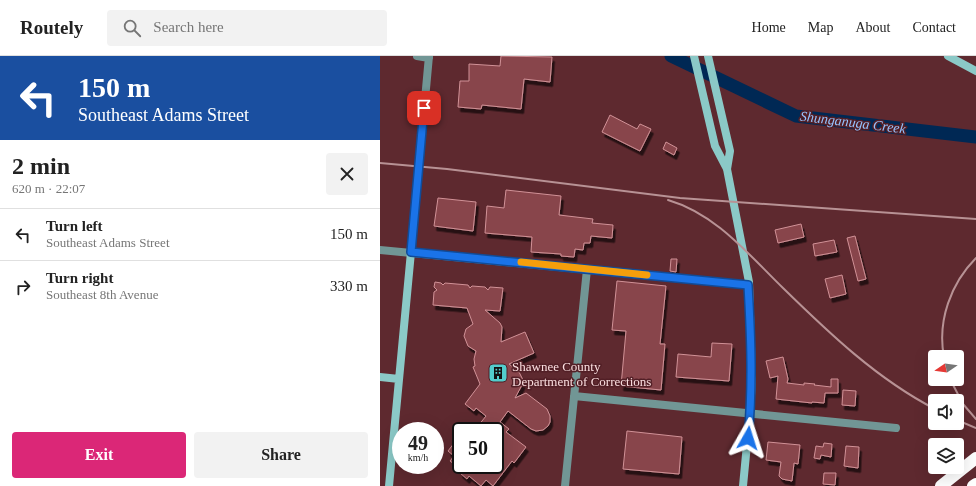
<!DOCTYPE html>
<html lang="en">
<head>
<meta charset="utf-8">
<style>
	:root { --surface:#fff; --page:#f2f2f2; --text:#222; --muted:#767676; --line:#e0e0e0; --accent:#db2777 }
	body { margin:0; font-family:"Times New Roman",serif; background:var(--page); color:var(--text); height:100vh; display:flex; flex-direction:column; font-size:15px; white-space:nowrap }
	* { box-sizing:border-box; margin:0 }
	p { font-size:13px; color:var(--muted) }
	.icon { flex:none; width:22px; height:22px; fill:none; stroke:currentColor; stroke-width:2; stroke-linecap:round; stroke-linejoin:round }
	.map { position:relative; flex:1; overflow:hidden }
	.side { display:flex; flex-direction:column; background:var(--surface); width:380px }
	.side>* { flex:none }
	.banner { background:#1a4fa0; color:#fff; overflow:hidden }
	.needle { width:26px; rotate:257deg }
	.fabs { position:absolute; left:548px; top:294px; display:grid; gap:8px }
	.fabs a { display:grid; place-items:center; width:36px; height:36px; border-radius:4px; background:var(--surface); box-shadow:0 4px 16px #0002; font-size:20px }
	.speed { position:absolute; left:12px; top:366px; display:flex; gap:8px; font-size:20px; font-weight:700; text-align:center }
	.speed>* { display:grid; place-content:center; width:52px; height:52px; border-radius:50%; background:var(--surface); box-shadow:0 4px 16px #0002; line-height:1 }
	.speed small { font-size:10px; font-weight:400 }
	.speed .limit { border:2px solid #111; border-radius:6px; background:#fff; color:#111 }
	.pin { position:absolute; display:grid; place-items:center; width:34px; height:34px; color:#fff; margin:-17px; border-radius:8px; box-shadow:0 2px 6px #0006 }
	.me { position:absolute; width:44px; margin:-22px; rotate:6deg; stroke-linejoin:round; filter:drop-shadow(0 0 3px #0008) }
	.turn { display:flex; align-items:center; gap:14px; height:84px; padding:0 12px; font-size:18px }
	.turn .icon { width:52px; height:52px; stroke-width:2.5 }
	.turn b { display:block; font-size:28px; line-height:34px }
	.round { display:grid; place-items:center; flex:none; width:42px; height:42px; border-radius:4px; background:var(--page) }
	.summary { display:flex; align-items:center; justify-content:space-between; height:68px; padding:0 12px }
	h1 { font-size:24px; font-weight:700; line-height:30px }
	.primary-button { display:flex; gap:8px; margin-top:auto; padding:8px 12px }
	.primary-button a { flex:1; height:46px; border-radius:4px; background:var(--accent); color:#fff; font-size:16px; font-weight:700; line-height:46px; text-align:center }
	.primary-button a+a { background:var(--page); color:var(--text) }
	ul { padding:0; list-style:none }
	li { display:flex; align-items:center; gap:12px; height:52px; padding:0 12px; border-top:1px solid var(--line) }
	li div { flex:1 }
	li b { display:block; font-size:15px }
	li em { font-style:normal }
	header { display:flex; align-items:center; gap:24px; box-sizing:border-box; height:56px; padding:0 20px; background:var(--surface); border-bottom:1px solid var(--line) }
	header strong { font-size:19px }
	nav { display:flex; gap:22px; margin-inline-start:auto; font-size:14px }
	.search { width:280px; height:36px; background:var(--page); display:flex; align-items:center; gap:10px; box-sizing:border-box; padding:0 14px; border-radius:4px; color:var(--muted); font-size:15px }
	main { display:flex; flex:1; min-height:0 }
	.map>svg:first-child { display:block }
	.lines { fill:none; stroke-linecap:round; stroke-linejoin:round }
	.river { stroke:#002854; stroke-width:13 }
	.building { fill:#88444b; stroke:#d19297; filter:url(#shadow) }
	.street { stroke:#719695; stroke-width:8 }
	.secondary { stroke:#8bc9c7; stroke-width:8 }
	.highway { stroke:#fefefe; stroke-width:12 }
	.rail { stroke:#b89295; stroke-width:2 }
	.route-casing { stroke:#114b97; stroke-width:10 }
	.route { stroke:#1a73e8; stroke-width:7 }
	.slow { stroke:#f59e0b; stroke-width:7 }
	.labels { text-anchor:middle; stroke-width:3; stroke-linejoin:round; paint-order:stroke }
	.poi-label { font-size:13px; fill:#fbdfe0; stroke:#521f26; text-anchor:start }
	.water-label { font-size:14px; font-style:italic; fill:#95c3fe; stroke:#521f26 }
</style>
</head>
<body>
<header>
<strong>Routely</strong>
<div class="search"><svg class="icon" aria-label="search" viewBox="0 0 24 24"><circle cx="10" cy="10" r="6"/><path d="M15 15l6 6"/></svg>Search here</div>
<nav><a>Home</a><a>Map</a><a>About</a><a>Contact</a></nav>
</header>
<main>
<section class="side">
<div class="banner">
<div class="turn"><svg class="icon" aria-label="left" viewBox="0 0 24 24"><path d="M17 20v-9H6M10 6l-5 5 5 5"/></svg><div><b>150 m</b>Southeast Adams Street</div></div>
</div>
<div class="summary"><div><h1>2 min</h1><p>620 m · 22:07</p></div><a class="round"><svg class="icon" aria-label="close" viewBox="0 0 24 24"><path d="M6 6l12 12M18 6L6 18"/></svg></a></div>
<ul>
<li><svg class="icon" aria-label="left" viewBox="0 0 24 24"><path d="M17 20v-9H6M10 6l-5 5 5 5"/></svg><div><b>Turn left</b><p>Southeast Adams Street</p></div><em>150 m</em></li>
<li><svg class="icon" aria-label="right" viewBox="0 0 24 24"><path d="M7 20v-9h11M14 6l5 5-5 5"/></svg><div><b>Turn right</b><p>Southeast 8th Avenue</p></div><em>330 m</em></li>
</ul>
<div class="primary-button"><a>Exit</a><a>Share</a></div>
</section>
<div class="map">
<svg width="596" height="430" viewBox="0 0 596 430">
	<defs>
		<filter id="shadow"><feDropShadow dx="2.5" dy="4.5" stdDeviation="0" flood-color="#0009"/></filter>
	</defs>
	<rect width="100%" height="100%" fill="#5e292f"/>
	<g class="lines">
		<!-- river -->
		<path class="river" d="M291,0L416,60L596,81"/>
	</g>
	<!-- building -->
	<path class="building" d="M121,0L172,1L170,26L144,23L141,53L102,49L101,53L78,51L80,25H89V8L120,10Z
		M230,59L257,73L260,68L271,73L260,95L222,76Z
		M286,86L297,92L294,99L283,93Z
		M126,134L181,140L179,159L213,163L212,167L233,169L232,182L211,180L210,187H204L203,194L195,193L194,201L181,200V198L151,196L152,181L105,177L107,150L124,152Z
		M58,142L96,146L93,175L54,170Z
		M421,168L424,181L398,187L395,174Z
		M475,180L486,223L478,225L467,182Z
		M454,184L457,196L435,200L433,188Z
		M291,203H297L296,216L290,215Z
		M462,219L466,238L450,242L445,223Z
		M237,225L286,230L280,288H285L281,334L241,330L246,275L232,274Z
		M55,226L61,227L63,229L65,227L88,229L90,232L92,230L105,231L108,234L110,231L123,232L120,255L105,254L120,267L122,271L121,286L145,276L154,297L129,308L139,316L143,324L142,329L135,342L146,337L167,353L170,360V366L168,370L163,374L156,375L151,373L128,355L120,366L129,373L126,376L146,391L134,407L132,405L113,430L106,424L101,430L89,420L87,423L80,417L82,414L70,405L74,400L68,395L81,378V409H115V375H94L106,360L96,352L94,355L85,348L100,328L93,311L95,310L94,303L96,295L88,290L84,280L86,273L93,268L87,252L53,249L54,236L57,234L54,231Z
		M332,287L352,288L349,325L296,321L298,298L331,301Z
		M403,301L408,323L407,327L424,329V327L435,328L434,329L451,331V323H458V337H445L444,347L432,346V347L396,343L398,320L390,322L386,305Z
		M463,334L476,335L475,350L462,349Z
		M247,375L302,381L299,418L243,413Z
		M388,386L420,389L418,408L414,407L412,425L402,423L399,420L401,406L386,404Z
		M444,387L452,388L451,401L441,399L440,403L434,402L436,390L443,391Z
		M466,390L479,391L478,412L464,410Z
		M444,417H456L455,429L443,428Z"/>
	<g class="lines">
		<!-- street -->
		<path class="street" d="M37,0L49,2
			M0,194L368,229
			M31,196L49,0
			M194,340L516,372
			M185,430L207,213"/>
		<!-- secondary -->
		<path class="secondary" d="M314,0L335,90L347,113L369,226L372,322L370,357L363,430
			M328,0L350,95L347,113
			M568,0L596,15
			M0,321L19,323
			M9,430L31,196"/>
		<!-- highway -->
		<path class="highway" d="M561,430L596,402
			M593,430L596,428"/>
		<!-- rail -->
		<path class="rail" d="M0,107L67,113L300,142L596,163
			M288,144C336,158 368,198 403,232C449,277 497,323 555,353
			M564,301C557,265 571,227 596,202
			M570,323L583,348L596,363
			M577,364L596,372"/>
	</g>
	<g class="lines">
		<defs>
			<path id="route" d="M44,52L31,196L368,229C371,281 373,330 368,382"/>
		</defs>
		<!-- route casing -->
		<use href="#route" class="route-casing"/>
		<!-- route -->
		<use href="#route" class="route"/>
		<!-- slow -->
		<path class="slow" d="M141,206L267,219"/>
	</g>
	<!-- icons -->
	<defs>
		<symbol id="building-square" viewBox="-11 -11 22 22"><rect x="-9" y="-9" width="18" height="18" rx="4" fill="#52cdcc" stroke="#521f26"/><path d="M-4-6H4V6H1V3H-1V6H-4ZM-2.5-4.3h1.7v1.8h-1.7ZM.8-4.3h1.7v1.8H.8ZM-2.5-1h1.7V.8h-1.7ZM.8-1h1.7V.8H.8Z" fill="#111"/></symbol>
	</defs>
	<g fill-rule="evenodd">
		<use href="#building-square" x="107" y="306" width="22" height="22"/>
	</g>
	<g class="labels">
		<!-- poi labels -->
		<g class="poi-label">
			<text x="132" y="315">Shawnee County<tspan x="132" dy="15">Department of Corrections</tspan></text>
		</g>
		<!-- water labels -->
		<g class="water-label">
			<text transform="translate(473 66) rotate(7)" y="5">Shunganuga Creek</text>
		</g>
	</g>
</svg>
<div class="fabs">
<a><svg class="needle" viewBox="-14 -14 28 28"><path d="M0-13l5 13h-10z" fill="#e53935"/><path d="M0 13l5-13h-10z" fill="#767676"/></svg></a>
<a><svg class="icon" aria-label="sound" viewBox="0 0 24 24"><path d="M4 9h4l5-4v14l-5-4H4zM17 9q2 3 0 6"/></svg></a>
<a><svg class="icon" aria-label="layers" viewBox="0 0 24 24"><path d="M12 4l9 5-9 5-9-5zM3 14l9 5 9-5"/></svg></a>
</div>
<div class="speed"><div>49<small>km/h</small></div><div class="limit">50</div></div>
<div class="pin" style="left:44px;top:52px;background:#d93025"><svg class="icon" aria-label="arrive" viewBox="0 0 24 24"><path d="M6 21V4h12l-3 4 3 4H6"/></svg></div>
<svg class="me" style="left:368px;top:382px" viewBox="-20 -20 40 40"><path d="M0-17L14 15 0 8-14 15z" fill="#1a73e8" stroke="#fff" stroke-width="4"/></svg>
</div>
</main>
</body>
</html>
